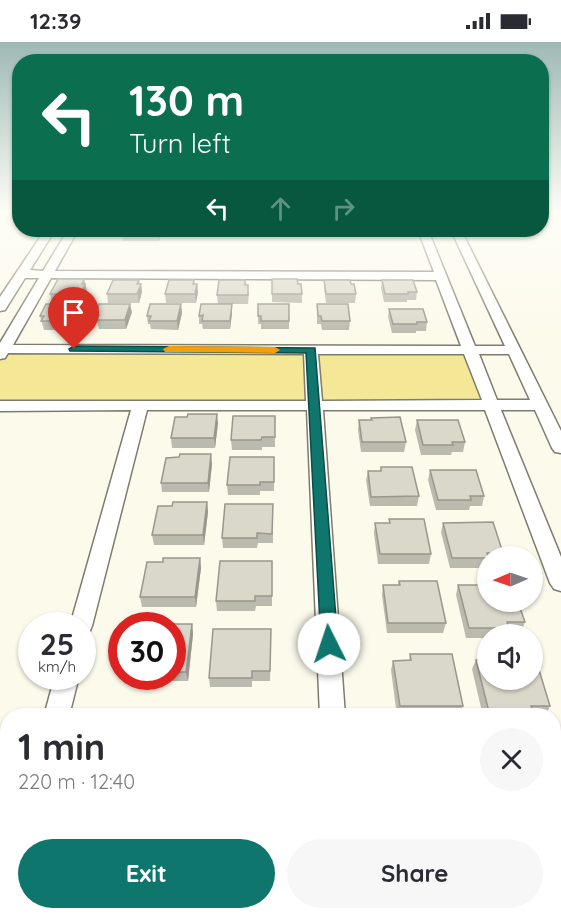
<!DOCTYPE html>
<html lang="en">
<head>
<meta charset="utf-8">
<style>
	:root { --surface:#fff; --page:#f7f7f7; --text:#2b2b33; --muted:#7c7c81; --accent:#0f766e }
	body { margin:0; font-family:Quicksand,sans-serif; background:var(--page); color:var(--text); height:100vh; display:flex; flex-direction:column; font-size:22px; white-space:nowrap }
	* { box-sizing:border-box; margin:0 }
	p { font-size:20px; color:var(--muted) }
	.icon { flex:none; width:33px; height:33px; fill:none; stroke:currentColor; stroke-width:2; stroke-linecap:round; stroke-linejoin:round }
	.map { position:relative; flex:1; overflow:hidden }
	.panel { position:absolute; left:0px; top:666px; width:561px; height:212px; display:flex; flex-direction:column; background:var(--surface); border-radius:24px 24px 0 0; box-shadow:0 2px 4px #0004 }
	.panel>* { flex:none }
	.top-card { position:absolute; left:12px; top:12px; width:537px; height:183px; border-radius:24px; box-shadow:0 2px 4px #0004; background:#0b6e4f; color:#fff; overflow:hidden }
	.needle { width:39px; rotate:268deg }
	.buttons { position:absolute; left:477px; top:504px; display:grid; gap:12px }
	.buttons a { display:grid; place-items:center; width:66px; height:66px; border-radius:50%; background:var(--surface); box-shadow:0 2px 4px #0004; font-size:30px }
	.speed { position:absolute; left:18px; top:570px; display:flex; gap:12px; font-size:30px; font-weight:700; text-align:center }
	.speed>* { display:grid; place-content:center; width:78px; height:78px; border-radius:50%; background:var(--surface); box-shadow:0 2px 4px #0004; line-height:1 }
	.speed small { font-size:15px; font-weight:400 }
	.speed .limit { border:9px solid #d22; background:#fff; color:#111 }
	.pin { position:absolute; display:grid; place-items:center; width:51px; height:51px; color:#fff; margin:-62px -26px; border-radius:50% 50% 50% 0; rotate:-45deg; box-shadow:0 0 6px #0007 }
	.pin .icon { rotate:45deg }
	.me { position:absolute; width:66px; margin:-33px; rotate:356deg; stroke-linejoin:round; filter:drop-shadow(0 0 4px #0008) }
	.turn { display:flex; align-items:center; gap:21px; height:126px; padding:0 18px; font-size:27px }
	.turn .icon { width:78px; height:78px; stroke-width:2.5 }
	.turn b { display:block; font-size:42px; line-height:51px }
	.lanes { display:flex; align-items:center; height:57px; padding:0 18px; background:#0003; justify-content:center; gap:30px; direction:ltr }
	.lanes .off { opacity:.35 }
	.round { display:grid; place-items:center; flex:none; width:63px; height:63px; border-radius:32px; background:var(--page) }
	.headline { display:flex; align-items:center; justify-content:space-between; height:102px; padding:0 18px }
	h1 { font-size:36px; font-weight:700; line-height:45px }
	.button { display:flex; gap:12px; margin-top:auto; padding:12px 18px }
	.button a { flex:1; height:69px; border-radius:36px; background:var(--accent); color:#fff; font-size:24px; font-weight:700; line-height:69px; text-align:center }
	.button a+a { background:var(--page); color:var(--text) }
	.status { display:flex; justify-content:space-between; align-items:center; height:42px; padding:0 30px; background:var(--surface); direction:ltr }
	.status svg { height:16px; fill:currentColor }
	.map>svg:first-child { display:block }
	.green { fill:#f4e795 }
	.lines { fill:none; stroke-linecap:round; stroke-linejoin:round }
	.street-casing { stroke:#7e7c6f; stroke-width:3 }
	.street { fill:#fff; fill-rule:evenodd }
	.wall { fill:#bbbaae }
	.shaded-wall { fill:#99978d }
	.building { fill:#dad8ca; stroke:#99978d; stroke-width:1.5 }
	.route { fill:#0f766e; stroke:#0a4d48; stroke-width:1.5 }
	.slow { fill:#f59e0b }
</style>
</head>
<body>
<div class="status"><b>12:39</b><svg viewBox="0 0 49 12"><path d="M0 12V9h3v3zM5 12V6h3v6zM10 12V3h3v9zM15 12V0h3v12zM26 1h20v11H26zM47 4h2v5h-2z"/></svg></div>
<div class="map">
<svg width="561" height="877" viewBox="0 0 561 877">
	<rect width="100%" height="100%" fill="#fcfaeb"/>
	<!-- green -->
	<path class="green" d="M0,307L471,308L492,363L0,364Z"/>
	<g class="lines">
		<defs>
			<path id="street" d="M45,188H55L30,228L43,229L68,188H78L55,229L434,230L418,188H428L475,304H505L451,188H461L561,389V411L555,410L552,406L535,368H501L561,515V549L554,547L550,541L485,368H323L345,674H320L307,368H147L92,584L89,591L82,593V584H70L131,368L0,369V359H306L304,312L8,311L5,316L0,317V301L39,236H25L5,268L0,269V255ZM51,236L436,238L461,304L13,303ZM318,312H464L482,358L322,359ZM479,312H509L530,358H497Z
				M55,634H79L69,674H44Z
				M8,839V870H19L16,877H0V842Z
				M330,870H360V877H330Z"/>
		</defs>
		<!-- street casing -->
		<use href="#street" class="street-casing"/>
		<!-- street -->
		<use href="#street" class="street"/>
	</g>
	<!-- wall -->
	<path class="wall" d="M121,188H163L159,199H123Z
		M254,188H263V189H254Z
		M278,188H328V193H278Z
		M272,237L298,242L302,252V261L272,260Z
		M194,238L195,242H197L198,250L196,261H166L165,252Z
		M324,238L356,252L355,261H326L324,246Z
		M382,238L417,250L416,258H407V260H384L381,246Z
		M85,242L87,250L82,260H52L50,252Z
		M139,242H141L142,250L139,261H108L107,252Z
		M245,243L249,251L248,262H218L217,253Z
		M78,262L79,271L72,288H44L40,274Z
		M181,262L182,271L178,288L151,287L150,282H148L147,274Z
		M289,262V287H261V282H258V274Z
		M317,262L350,279L349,288H322L321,282H317Z
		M389,267L427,280L426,289H416V291H392L388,275Z
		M132,270L126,287H99L95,273Z
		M232,271L230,287H203L202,282H199V274Z
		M275,374V405H262V408H232L231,398Z
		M187,375L218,381L215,406H172L171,396Z
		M371,376L406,400L404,410H361L358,388L359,378H371Z
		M417,378L465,400L463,410H452L451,413H421L415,388Z
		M274,415V449H260V453H228L227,443Z
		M212,422L209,450H162L161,441Z
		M381,425L419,454L417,464H370L366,438L368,429H380Z
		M430,428L484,454L482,464H470L469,468H436L428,438Z
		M207,460L208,470L204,503H154L152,493L172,464Z
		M273,462V501H258L257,506H223L222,496Z
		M389,477L431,512L429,522H378L374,491L375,481H389Z
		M443,481L503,511L502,514H488V521L486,526H450L441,490Z
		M200,516L201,526L196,565H142L140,555L163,520Z
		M272,519V564H256L255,569H217L216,559Z
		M399,539L446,581L443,591H387L382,553L383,543H398Z
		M458,543L525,580L521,590H507L506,592H488V596H466L456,553Z
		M192,582L193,592L188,639H128L127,634H172V584Z
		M271,587L270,639H252V645H210L209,636Z
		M410,612L463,664L460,674H397L391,628L393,619H409Z
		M476,618L550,664L546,673L483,674L472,627Z
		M554,713H561V788H554Z
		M425,870H508L510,877H426Z
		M531,870H554L561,877H532Z"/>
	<!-- shaded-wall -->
	<path class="shaded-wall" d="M157,188H163L159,199Z
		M84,237L87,250L82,260L81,252L82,242Z
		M139,238L140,245L141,242L142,250L139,261L137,242Z
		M197,242L198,250L196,261L195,252Z
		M78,262L79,271L72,288L70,279Z
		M130,262L132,270L126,287L125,278Z
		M181,262L182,271L178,288L177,279Z
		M232,262V271L230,287V279Z
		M217,372L218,381L215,406L214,396Z
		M211,412L212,422L209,450L208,441Z
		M207,460L208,470L204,503L203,493Z
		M200,516L201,526L196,565L195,555Z
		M192,582L193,592L188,639L186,630Z"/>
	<!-- building -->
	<path class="building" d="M58,237H84L82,242H85L81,252H50Z
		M272,237H297L298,242H301L302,252H272Z
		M113,238H139L137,242H141L137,252H107Z
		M169,238H194L193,242H197L195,252H165Z
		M219,238H245V243H248V253H217Z
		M324,238H350L351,242H354L356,252H326Z
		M382,238H413L417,250H408V252H385Z
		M46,262H78L70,279H41L44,274H40Z
		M99,262H130L125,278H97L99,273H95Z
		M150,262H181L177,279H149L151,274H147Z
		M201,262H232L230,279H202L203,273L199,274Z
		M258,262H289V279H261V274H258Z
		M317,262H348L350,279H322L321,274H318Z
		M389,267H423L427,280H417V282H393Z
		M188,372H217L214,396H171L175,375H187Z
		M233,374H275V395H262L261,398H231Z
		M400,375L406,400H362L359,378H372L371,376Z
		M417,378H458L465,400H452L453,403H423Z
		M180,412H211L208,441H161L166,416L179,415Z
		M230,415H274V440H260V443H227Z
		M381,425H412L419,454L371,455L368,429H381Z
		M430,428H476L484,454H470L471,458H438Z
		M173,460H207L203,493H152L158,464H172Z
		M225,462H273L272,492L257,491V496H222Z
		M389,477H424L431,512H380L375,481H390Z
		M493,480L503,511H487L488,514V516H452L443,481Z
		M163,516H200L195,555H140L147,520H163Z
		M220,519H272V554H255V559H216Z
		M399,539H437L446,581H388L383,543H400Z
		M458,543H488V560H518L525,580H507L509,586H469Z
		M152,582H192L186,630H172V584H152Z
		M213,587H271L270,629H252V636H209Z
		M410,612H452L463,664H400L393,619L411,618Z
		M476,618H488V638H532V618H536L550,664H531L534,670H489Z
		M206,669L270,670V674H206Z
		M554,713H561V780H554Z
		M554,835H561V877H540L538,870H554Z
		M429,870H508L510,877H430Z"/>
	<!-- sky -->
	<linearGradient id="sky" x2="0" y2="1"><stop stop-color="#9eb9b5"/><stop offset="0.58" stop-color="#fefdf6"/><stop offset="1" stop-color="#fefdf6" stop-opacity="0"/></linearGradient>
	<rect width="561" height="294" fill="url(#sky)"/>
	<!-- route -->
	<path class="route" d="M74,304L315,306L338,602L335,607L329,609L323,607L321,602L306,311L70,309L69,307Z"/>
	<!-- slow -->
	<path class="slow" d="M169,304L275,305L280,308L275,311L165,310L163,307Z"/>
</svg>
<div class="buttons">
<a><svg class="needle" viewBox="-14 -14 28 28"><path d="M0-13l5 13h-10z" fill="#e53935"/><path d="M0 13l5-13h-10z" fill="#7c7c81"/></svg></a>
<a><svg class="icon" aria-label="sound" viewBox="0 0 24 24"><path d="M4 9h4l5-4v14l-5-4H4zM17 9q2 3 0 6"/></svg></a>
</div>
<div class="speed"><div>25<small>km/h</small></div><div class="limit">30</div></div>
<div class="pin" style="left:74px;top:307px;background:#d93025"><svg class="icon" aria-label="arrive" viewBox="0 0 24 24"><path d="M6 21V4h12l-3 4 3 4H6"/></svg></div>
<svg class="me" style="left:329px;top:602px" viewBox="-20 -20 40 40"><circle r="19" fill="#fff"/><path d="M0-13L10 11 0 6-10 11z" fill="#0f766e"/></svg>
<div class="top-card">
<div class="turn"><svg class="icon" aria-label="left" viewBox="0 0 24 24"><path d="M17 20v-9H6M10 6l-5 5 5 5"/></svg><div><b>130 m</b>Turn left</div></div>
<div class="lanes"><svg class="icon" aria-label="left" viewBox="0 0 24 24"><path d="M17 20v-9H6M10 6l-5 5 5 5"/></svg><svg class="icon off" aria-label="ahead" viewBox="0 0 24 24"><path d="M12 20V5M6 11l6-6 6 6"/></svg><svg class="icon off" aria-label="right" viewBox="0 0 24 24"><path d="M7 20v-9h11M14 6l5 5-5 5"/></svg></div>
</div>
<section class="panel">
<div class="headline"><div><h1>1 min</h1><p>220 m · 12:40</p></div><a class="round"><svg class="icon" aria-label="close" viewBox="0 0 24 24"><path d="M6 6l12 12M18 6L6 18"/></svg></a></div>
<div class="button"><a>Exit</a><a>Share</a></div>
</section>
</div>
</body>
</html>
